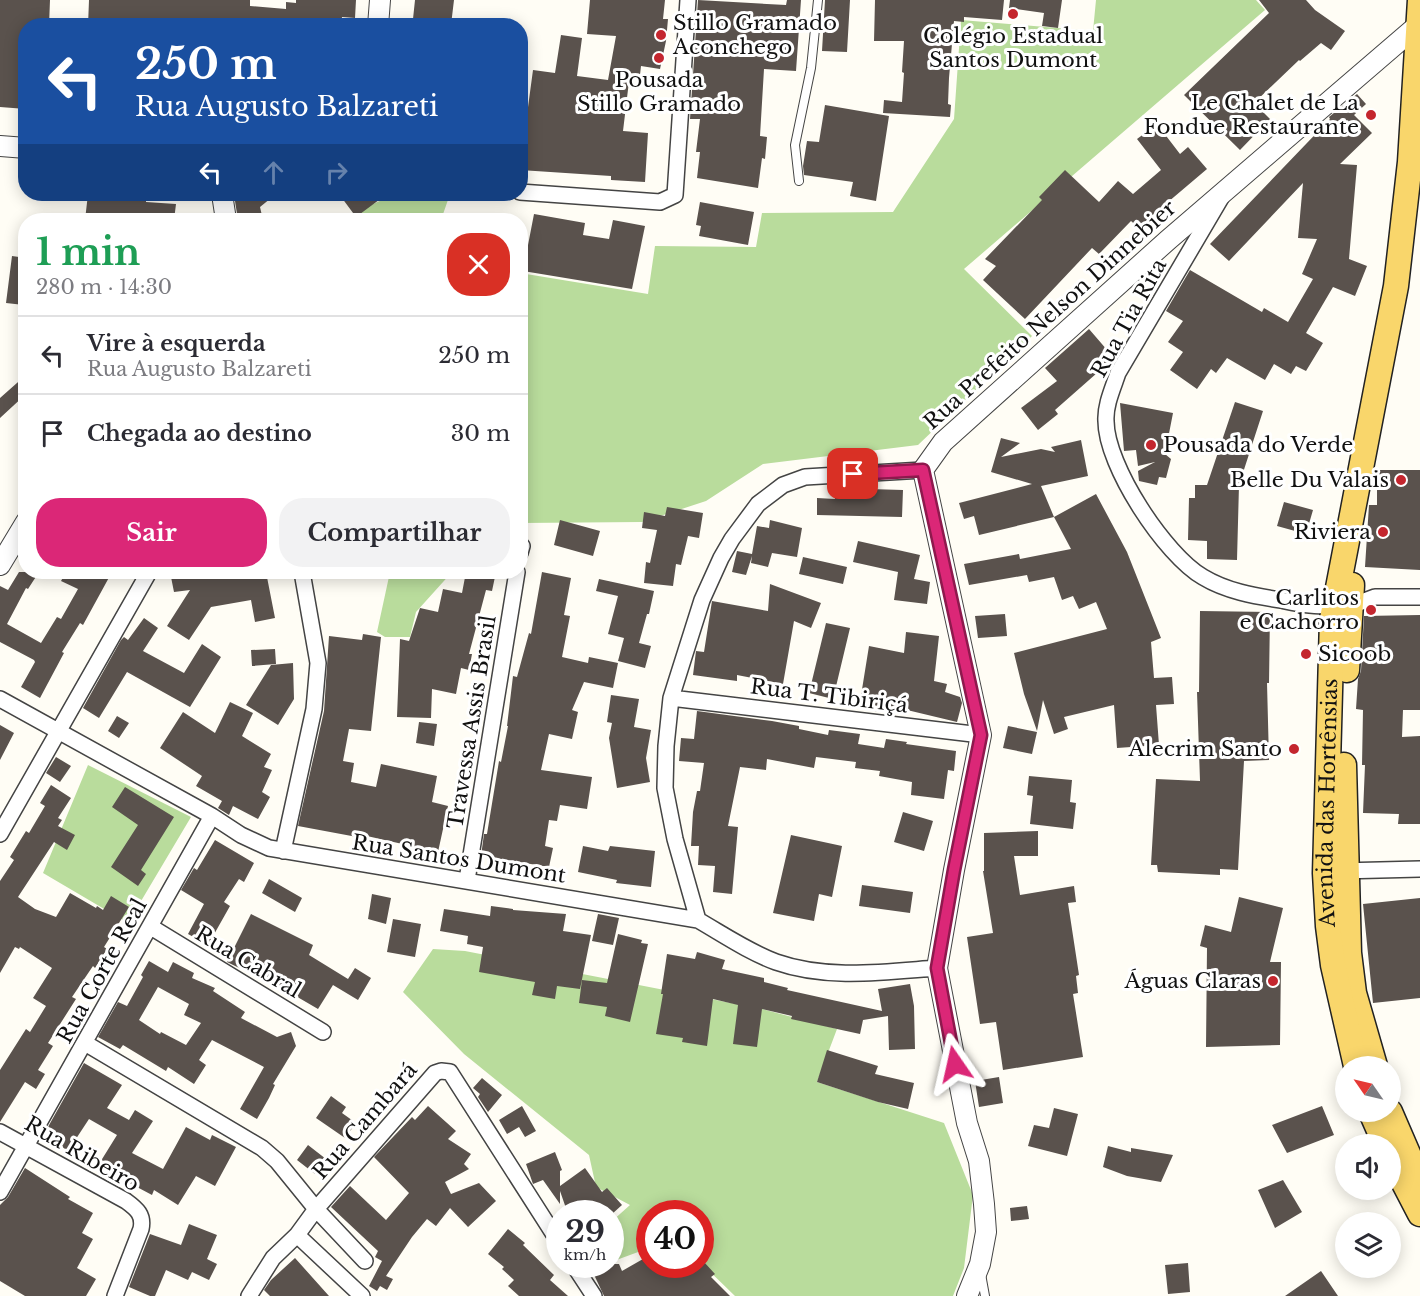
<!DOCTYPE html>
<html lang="pt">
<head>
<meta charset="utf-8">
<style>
	:root { --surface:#fff; --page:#f2f2f3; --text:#2b2b33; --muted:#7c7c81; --line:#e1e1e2; --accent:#db2777 }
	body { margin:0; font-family:"Libre Baskerville",serif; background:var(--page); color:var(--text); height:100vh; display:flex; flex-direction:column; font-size:22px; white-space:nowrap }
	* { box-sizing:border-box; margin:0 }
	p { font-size:20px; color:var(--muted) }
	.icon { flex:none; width:33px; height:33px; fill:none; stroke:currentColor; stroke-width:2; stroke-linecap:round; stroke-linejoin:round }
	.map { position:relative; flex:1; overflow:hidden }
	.panel { position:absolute; left:18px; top:213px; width:510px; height:366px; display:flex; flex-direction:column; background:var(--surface); border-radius:24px; box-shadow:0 3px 15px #0003 }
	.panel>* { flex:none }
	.top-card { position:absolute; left:18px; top:18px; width:510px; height:183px; border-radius:24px; box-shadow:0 3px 15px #0003; background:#1a4fa0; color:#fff; overflow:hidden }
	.needle { width:39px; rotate:304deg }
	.tools { position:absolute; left:1335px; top:1056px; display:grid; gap:12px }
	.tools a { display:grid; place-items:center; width:66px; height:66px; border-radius:50%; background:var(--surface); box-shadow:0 3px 15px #0003; font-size:30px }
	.speed { position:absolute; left:546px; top:1200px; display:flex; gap:12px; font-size:30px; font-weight:700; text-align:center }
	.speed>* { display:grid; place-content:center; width:78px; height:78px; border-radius:50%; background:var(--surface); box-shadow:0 3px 15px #0003; line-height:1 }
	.speed small { font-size:15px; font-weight:400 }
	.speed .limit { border:9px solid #d22; background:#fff; color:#111 }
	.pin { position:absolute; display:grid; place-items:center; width:51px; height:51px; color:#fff; margin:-26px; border-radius:12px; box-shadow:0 3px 9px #0006 }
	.me { position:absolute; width:66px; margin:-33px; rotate:349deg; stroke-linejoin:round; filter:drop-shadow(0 0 4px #0008) }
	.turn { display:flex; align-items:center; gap:21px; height:126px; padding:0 18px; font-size:27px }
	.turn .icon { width:78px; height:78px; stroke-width:2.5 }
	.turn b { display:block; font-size:42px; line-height:51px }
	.lanes { display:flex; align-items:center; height:57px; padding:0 18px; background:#0003; justify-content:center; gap:30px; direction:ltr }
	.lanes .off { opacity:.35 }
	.round { display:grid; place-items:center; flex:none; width:63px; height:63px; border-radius:24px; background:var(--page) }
	.headline { display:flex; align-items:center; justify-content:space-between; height:102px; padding:0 18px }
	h1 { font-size:36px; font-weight:700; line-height:45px; color:#1e9e55 }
	.button { display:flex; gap:12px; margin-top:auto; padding:12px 18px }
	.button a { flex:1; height:69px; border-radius:24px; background:var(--accent); color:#fff; font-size:24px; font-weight:700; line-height:69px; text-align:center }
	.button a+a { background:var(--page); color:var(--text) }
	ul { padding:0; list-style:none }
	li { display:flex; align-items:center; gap:18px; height:78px; padding:0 18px; border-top:2px solid var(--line) }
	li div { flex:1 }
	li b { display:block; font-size:22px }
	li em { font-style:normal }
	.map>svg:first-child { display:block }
	.forest { fill:#b9dc9c }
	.building { fill:#5a524d; fill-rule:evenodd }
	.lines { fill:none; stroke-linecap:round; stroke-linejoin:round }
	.service-casing { stroke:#444; stroke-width:10 }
	.minor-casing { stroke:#444; stroke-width:18 }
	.tertiary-casing { stroke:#444; stroke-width:22 }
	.primary-casing { stroke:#222; stroke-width:27 }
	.service { stroke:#fff; stroke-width:8 }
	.minor { stroke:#fff; stroke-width:15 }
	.tertiary { stroke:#fff; stroke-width:20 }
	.primary { stroke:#f9d66b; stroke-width:24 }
	.route-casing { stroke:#8e194d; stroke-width:15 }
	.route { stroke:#db2777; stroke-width:10 }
	.poi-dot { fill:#c4262e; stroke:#fff; stroke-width:2 }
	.labels { text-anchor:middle; stroke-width:6; stroke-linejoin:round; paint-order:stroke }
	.poi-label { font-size:21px; fill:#111; stroke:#fff; text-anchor:end }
	.street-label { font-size:21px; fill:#111; stroke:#fff }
</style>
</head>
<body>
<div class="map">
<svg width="1420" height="1296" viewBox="0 0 1420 1296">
	<rect width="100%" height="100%" fill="#fffdf5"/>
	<!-- forest -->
	<path class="forest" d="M1096,0H1256L1265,10L964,269L1032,336L918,445L763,464L706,501L642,522L521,523L520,273L648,294L655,246L756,247L762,213L893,212L954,119L961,20L1093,31Z
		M395,194H450L441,220H338Z
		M390,572H452L416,612L410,637H385L377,632Z
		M88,765L191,817L128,923L43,873Z
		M433,949L465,951L762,1009L837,1029L817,1082L944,1123L973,1195L964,1268L953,1296H735L701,1263L700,1214H650L649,1248L611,1262V1222L630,1205L596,1187L589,1155L464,1054L403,992Z"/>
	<!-- building -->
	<path class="building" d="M0,0H50L49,26H26V109L0,107Z
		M89,0H250V6L286,9V2L296,3V0H356L355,18L342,17L341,26L302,24V26H88Z
		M415,0H454L451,25L413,19Z
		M590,0H665L663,19H668L666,41L660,69L641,66L640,75L630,73L623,131L648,133L645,182L611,180V176L520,170V121L526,122L533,70L555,73L561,35L582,38L577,76L608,80L616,36L587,34Z
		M698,0L786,5L787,0H801L796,71L764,69L760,136L767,137L765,159L762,158L758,188L697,178L700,152H696L700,119H690Z
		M825,0H850L847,52L822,51Z
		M875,0H1004L1002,20L964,17V22L954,21L949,78L948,104L951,105L950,117L883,113L884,100L902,102L904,73L902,72L904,41H874Z
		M1010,0H1062L1058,28L1042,26L1044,13L1009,8Z
		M1259,0H1306L1315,10L1345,31L1331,50L1321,43L1300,61L1299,60L1254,103L1270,119L1240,150L1184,95L1269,13Z
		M1357,94L1366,104L1354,115L1372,133L1340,164L1357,165L1349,259L1367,266L1355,296L1333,287L1306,333L1323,343L1306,371L1296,366L1291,374L1274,364L1265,380L1227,358L1216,373L1211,369L1197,389L1170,370L1183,352L1168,342L1183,321L1166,311L1190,270L1262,312L1264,308L1288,322L1313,279L1302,274L1317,239L1298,238L1303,183L1229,261L1210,244L1330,119L1329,117Z
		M825,105L889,116L876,201L850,196L853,182L804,175L803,166L807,141L819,142Z
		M1157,124L1180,154L1188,147L1207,169L1148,219L1149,221L1141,230L1131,221L1099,254L1092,248L1025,319L983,280L996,266L985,259L1042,200L1039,197L1065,170L1099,202L1118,181L1133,194L1161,170L1137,139Z
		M88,194L119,196L120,194H146V202L176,204L174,220H85Z
		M253,194H276L260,207L263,220H238L235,201Z
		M339,194H387L356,217Z
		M700,202L754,212L748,245L699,236L701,226L696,225Z
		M534,214L585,223L583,235L609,239L613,220L645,226L632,289L523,271Z
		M12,256L26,258L24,305L6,303Z
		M1089,329L1114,358L1055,410L1058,414L1038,430L1021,408L1057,381L1045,368Z
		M26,375V394L0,418V398Z
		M1235,402L1263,411L1239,485L1237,560L1207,559V541L1188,540L1189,498H1195V485H1207Z
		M1120,403L1173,413L1165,454L1171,459L1166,478L1159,477L1157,485L1139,481L1138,471L1155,462L1138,466L1136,450L1124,451Z
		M1001,438L1020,443L1001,457L1041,449L1055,452L1051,447L1081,440L1088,476L1041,486L1054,517L979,535L974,516L964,519L959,503L1032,484L991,472Z
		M1377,470H1420V570L1365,567L1369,505H1377Z
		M835,488L903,490L902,517L817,515V498L835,499Z
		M1096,494L1127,552L1161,638L1151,642L1154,678L1172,677L1174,704L1156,705L1159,745L1117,748L1114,705L1064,717L1068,729L1054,734L1043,700L1037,731L1024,694L1014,653L1107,629L1096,602L1079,609L1073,596L1062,600L1054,577L1029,582L1027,575L969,585L964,564L1019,554L1020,559L1071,549L1054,517Z
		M1284,502L1313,510L1306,534L1277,526Z
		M667,507L703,513L699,538L688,536L681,565L676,564L673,586L644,583L646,562L650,563L657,530L642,528L644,512L665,516Z
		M560,520L600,531L593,556L554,545Z
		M770,520L802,528L797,557L772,553L768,567L751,563L752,556L746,575L732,572L737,551L752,554L757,526L769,528Z
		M858,541L920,555L914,579L930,582L927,604L894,600L898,572L853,562Z
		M803,557L847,567L843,584L799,574Z
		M19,572H39L28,589L26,588L7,624L41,643L57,617L61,619L78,589L61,581L66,572H112L83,625L80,623L62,652L64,653L40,698L21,687L35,662L34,660L0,642V586L8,590Z
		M170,572H266L275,618L255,622L251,600L211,607L189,640L167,626L190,590L174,592Z
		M466,572H496L492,591L486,590L469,654H472L469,670L461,668L456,694L432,689L431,718L397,717L400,639L409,641L420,608L438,612L443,589L462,593Z
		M542,572L571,578L564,615L570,616L562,657L588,663L589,657L618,663L613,688L584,682L572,710L578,712L572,739L549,734L541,770L592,777L587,809L560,805L557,821L549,820L545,846L553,848L549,867L481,856L484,834H487L499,761L501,762L508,726H507L513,676L517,677L529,633L531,634Z
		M599,579L654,591L649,614H647L639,643L651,646L645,668L618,661L624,638L608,634L618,596L596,591Z
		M770,584L821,603L811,628L794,621L783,684L737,675V681L693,675L696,651L704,652L712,601L768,611Z
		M1200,611L1270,612L1269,683H1267L1269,760L1244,761L1238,870L1220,869V875L1158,872L1157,865H1151L1156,779L1200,781L1197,692H1199Z
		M1005,614L1007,636L978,638L975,616Z
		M1420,615V710H1403L1402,737L1420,736V824H1398L1399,814L1363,813L1365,765H1362L1363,710L1356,709L1358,679L1361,671L1364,616Z
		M144,618L158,628L143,651L184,673L202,644L221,657L190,707L127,672L99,718L83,708L121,640L124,637L128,640Z
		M826,623L850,628L833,699L809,693Z
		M906,632L939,636L934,681L947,684L945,692L960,697L962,703L957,722L882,704L880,712L859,708L869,646L904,653Z
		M363,634L381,637L371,731L349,729L343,761L354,763L351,782L376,787L381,764L437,776L432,802L448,806L438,852L358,834L357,837L298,826L324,711L329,636L362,640Z
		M275,649L276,664L252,666L251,650Z
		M293,663L294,699L278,725L246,705L271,665Z
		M611,695L639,699L634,727L651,730L646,758L650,782L617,788L609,738L612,723L607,722Z
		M230,702L253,713L242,736L271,754L264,767L272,770L262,792L270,797L258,819L233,806L229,815L218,808L222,801L196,786L202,776L160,748L183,712L215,733Z
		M697,711L772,721L799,726V729L828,735L829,730L860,734L858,744L884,748L886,739L907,742L906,744L956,751L954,771L948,770L944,799L911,795L912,782L879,776L880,771L855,768L856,762L816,757L814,768L767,759L766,770L740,767L728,826L738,827L732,894L713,892L715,866L698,865L699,846H691L693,812L697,791H700L704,763L679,761L681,738L694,739Z
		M117,716L129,723L119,738L108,731Z
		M419,722L437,724L434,746L416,743Z
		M0,725L14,733L0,760Z
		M1008,726L1037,732L1032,754L1003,748Z
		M56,757L71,766L60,782L46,773Z
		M1029,776L1072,780L1070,802L1076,803L1073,829L1030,824L1033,796L1027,795Z
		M51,785L71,798L58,818L62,820L58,826L75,835L67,850L54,842L18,897L35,909L56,917L70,893L96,908L97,906L103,910L111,896L129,907L104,947L107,949L95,968L93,966L72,997L76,999L48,1043L53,1046L38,1070L45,1074L36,1089L25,1082L0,1122V1070L26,1029L30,1032L46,1006L33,998L52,968L20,947L19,949L15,947L0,973V881L14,860L10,857L26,831L29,833L45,806L40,803Z
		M125,787L174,817L141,870L146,874L138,886L111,867L138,825L112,807Z
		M903,812L933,821L924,851L894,842Z
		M1038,831V856H1014L1020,895L1074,886L1076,902L1068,903L1079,975L1076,976L1078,993L1073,994L1083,1057L1003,1070L996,1022L980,1024L967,937L993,933L983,871H984V833Z
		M791,835L842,846L832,897L819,894L814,921L773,913Z
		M215,840L254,863L244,882L239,879L224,902L230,906L208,945L188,934L204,904L181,890L194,868L197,870Z
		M583,846L608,851L610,846L655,851L651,887L616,883L617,880L578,872Z
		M269,879L302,898L295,912L262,893Z
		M862,885L913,892L910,913L859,906Z
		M372,894L391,898L386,924L368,919Z
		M1239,897L1283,908L1270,962H1281L1280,1045L1206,1047L1207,948L1200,946L1205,925L1231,932Z
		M1420,898V998L1373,1003L1363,904Z
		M491,906L513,909V910L566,914L563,931L591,935L580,989L557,986L555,999L532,995L535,982L479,972L483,947L467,944L468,936L440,931L444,909L490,916Z
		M251,914L313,945L309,955L348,979L355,968L371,978L358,1000L333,985L318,1009L294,995L227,962Z
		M598,914L619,918L613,945L592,941Z
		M393,919L421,924L415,957L387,952Z
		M618,934L642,940L641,943L648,944L630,1022L605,1016L607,1007L579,1003L582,980L607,983Z
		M697,952L725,960L722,969L764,978V982L788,988L787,990L882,1011L878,989L910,984L914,1006L915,1049L889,1050L888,1016L863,1020L860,1034L791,1019L792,1016L762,1009L757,1047L733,1044L738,1005L713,999L707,1046L682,1042L683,1038L656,1034L663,994H661L667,954L695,959Z
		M149,961L168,972L173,962L194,973L192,978L215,988L213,991L245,1012L241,1018L277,1037L291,1032L296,1046L273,1084L275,1085L269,1098L257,1119L240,1109L264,1067L212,1040L199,1060L206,1065L194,1084L168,1067L166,1071L123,1045L120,1049L98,1037L118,1002L127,1006L143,977L141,975ZM158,987L189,1004L184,1015L201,1023L186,1045L161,1032L160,1034L139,1020Z
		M827,1050L878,1066L875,1074L914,1083L908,1109L878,1102L817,1082Z
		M84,1063L122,1085L107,1108L129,1120L135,1110L153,1121L132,1153L163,1169L186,1127L210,1140L212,1135L236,1147L215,1186L196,1176L178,1205L154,1190L152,1195L120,1178L99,1164L117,1135L89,1119L68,1151L44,1134Z
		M999,1077L1003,1103L979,1107L975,1081Z
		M482,1078L502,1095L488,1112L478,1097L480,1094L473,1088Z
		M331,1096L346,1107L342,1113L356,1123L345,1138L316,1118Z
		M428,1106L456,1131L448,1139L471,1154L464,1164L469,1169L445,1182L451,1194L479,1183L496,1201L468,1227L450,1208L436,1226L427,1219L412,1237L386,1276L393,1279L387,1290L380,1286L377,1291L369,1286L382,1261L375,1257L378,1251L331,1207L350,1186L386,1220L409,1193L374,1157L412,1117L415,1120Z
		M522,1106L536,1131L525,1137L519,1127L507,1134L499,1120Z
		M1322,1106L1334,1135L1287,1153L1272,1125Z
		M1054,1108L1078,1114L1067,1156L1028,1146L1034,1125L1049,1128Z
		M308,1145L326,1159L315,1174L297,1160Z
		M1108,1146L1131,1152V1148L1173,1155L1161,1182L1127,1176L1103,1167Z
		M555,1152L562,1170L560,1171V1186L585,1168L602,1192L607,1188L622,1205L612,1214H568L560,1191V1204L543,1180L533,1184L526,1164Z
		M25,1168L70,1197L68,1199L93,1213L82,1233L93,1239L77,1268L96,1279L86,1296H25L0,1281V1205L8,1197Z
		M1283,1180L1302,1212L1275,1228L1258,1190Z
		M1027,1206L1029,1219L1011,1221L1010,1208Z
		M189,1224L217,1235L207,1259L217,1264L209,1280L192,1272L188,1280L166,1270L155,1296H150L129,1287L150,1234L181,1245Z
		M508,1229L525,1243L523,1245L554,1275L550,1280L568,1296H519L508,1286L514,1280L502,1269L504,1267L488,1254Z
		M650,1255V1264H701L704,1262L715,1274L711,1277L730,1296H604L589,1264H619L622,1271Z
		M295,1258L329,1296H270L264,1290L271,1280Z
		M1188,1263L1190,1292L1168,1294L1165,1265Z
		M1321,1271L1338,1296H1285Z"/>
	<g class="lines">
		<defs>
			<path id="service" d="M799,181L795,145L811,68L818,0
				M981,1274L985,1296"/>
			<path id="minor" d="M520,192L660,202L675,195L688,0
				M1221,198L1118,373C1113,388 1105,405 1106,421C1106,466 1165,555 1203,577C1226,591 1254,596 1281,600C1300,604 1317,608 1335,604
				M520,553L522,546
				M1351,606L1375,597H1420
				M671,698L981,735
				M0,699L212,816L241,835L269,848L698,920C724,935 749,952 776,962C827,980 884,972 937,968
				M0,834L149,572
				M283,851L314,709L318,663L302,572
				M1340,871L1420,869
				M467,880L517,572
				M698,920L675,839L665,788L666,746L671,698L702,600L721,558L732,539L758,504L783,485L805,477L923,470
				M151,927L323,1032
				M85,1043L262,1148L277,1161L316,1209L365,1261
				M0,1132L126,1201C137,1209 144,1215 141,1229L115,1296
				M0,1192L212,816
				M297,1235L362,1296
				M573,1264L594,1296
				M249,1296L273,1258L297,1235L316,1209L435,1073L441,1071L450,1072L560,1244"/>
			<path id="tertiary" d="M378,26L380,0
				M0,146L26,148
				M222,194L226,220
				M0,565L26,522
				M967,1296L980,1264L986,1232L984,1204L979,1161L967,1123L937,968L954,870L981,735L923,470L943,442L1168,240L1418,25"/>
			<g id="primary">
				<path d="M1347,670L1352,585"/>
				<path d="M1344,765L1349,953L1354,993L1375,1066"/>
				<path id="s1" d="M1356,1066L1333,965L1328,926L1325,873L1332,619L1396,286L1410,162L1420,0"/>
				<path d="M1371,1112L1385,1144"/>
				<path d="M1390,1112L1420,1181"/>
				<path d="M1394,1164L1420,1214"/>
			</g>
		</defs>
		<!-- service casing -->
		<use href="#service" class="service-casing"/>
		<!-- minor casing -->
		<use href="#minor" class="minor-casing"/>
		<!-- tertiary casing -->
		<use href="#tertiary" class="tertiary-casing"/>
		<!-- primary casing -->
		<use href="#primary" class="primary-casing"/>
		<!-- service -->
		<use href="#service" class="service"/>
		<!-- minor -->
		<use href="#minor" class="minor"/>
		<!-- tertiary -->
		<use href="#tertiary" class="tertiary"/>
		<!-- primary -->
		<use href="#primary" class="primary"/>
	</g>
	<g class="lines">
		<defs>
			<path id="route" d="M853,474L923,470L981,735L954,870L937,968L955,1064"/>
		</defs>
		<!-- route casing -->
		<use href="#route" class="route-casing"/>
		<!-- route -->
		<use href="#route" class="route"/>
	</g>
	<!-- markers -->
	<g class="poi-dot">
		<circle cx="1013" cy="14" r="6"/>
		<circle cx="661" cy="35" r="6"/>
		<circle cx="659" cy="58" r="6"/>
		<circle cx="1371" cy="115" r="6"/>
		<circle cx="1151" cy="445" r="6"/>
		<circle cx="1401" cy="480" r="6"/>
		<circle cx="1383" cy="532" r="6"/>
		<circle cx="1371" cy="610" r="6"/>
		<circle cx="1306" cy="654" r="6"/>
		<circle cx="1294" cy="749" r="6"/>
		<circle cx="1273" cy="981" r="6"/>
	</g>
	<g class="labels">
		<!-- poi labels -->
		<g class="poi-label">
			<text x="673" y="30" text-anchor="start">Stillo Gramado<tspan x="673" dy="24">Aconchego</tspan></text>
			<text x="1013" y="43" text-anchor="middle">Colégio Estadual<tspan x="1013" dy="24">Santos Dumont</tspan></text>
			<text x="659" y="87" text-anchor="middle">Pousada<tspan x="659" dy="24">Stillo Gramado</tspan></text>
			<text x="1359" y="110">Le Chalet de La<tspan x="1359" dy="24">Fondue Restaurante</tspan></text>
			<text x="1163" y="452" text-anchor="start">Pousada do Verde</text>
			<text x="1389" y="487">Belle Du Valais</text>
			<text x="1371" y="539">Riviera</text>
			<text x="1359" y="605">Carlitos<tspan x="1359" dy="24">e Cachorro</tspan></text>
			<text x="1318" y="661" text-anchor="start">Sicoob</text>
			<text x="1282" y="756">Alecrim Santo</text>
			<text x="1261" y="988">Águas Claras</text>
		</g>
		<!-- street labels -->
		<g class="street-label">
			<text transform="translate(1050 315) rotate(-42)" y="7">Rua Prefeito Nelson Dinnebier</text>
			<text transform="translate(1129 318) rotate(-61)" y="7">Rua Tia Rita</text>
			<text transform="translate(829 696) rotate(7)" y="7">Rua T. Tibiriçá</text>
			<text transform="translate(472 722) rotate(-81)" y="7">Travessa Assis Brasil</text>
			<text dy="7" stroke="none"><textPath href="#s1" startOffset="266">Avenida das Hortênsias</textPath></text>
			<text transform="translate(459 859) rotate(9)" y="7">Rua Santos Dumont</text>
			<text transform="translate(248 962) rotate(31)" y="7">Rua Cabral</text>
			<text transform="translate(102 971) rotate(-61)" y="7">Rua Corte Real</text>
			<text transform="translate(365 1121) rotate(-49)" y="7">Rua Cambará</text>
			<text transform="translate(82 1154) rotate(30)" y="7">Rua Ribeiro</text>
		</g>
	</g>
</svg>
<div class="tools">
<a><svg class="needle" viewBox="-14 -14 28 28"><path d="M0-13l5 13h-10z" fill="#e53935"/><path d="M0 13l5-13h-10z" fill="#7c7c81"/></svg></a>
<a><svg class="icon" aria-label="sound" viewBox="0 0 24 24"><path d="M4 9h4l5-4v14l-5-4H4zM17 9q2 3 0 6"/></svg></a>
<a><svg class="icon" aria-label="layers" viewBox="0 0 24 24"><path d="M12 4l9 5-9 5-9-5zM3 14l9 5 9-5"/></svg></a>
</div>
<div class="speed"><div>29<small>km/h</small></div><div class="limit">40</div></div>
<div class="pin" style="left:853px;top:474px;background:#d93025"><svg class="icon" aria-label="arrive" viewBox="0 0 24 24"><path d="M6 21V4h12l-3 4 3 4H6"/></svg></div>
<svg class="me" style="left:955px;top:1064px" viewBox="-20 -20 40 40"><path d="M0-17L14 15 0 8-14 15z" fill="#db2777" stroke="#fff" stroke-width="4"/></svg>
<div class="top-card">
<div class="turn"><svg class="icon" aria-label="left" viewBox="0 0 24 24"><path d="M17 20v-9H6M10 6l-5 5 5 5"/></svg><div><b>250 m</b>Rua Augusto Balzareti</div></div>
<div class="lanes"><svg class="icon" aria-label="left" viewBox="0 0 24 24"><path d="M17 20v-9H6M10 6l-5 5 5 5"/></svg><svg class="icon off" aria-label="ahead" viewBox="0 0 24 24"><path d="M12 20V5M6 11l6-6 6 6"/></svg><svg class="icon off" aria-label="right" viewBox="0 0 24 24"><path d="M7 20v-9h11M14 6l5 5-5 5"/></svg></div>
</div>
<section class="panel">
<div class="headline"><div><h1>1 min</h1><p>280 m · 14:30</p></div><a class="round" style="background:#d93025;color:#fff"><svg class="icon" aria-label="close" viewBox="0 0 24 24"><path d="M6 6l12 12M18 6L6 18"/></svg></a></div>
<ul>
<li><svg class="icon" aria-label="left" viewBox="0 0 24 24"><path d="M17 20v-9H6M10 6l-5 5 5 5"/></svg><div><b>Vire à esquerda</b><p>Rua Augusto Balzareti</p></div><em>250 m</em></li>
<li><svg class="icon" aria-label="arrive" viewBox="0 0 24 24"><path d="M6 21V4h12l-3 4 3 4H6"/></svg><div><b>Chegada ao destino</b></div><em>30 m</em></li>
</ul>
<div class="button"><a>Sair</a><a>Compartilhar</a></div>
</section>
</div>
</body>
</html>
